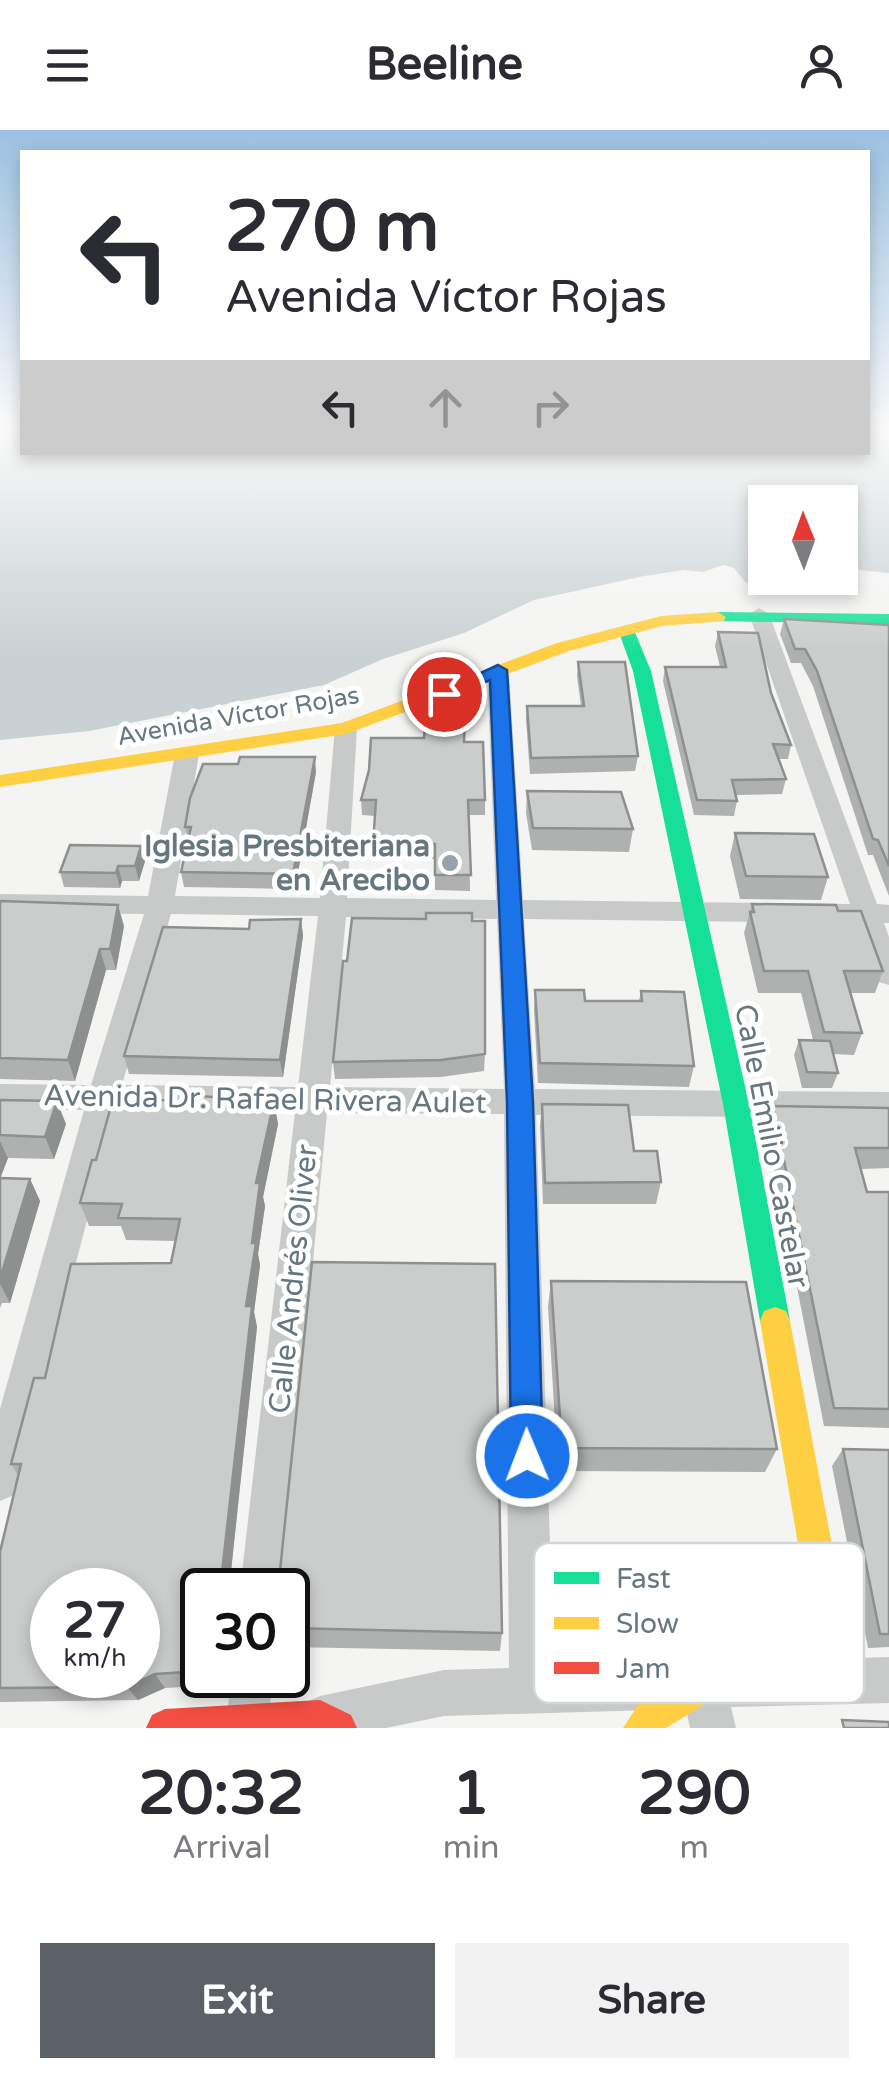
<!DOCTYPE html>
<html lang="en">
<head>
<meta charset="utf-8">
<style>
	:root { --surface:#fff; --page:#f2f2f3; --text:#2b2b33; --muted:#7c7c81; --accent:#5c6168 }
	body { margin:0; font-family:"Varela Round",sans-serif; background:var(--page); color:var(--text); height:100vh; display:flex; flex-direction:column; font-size:38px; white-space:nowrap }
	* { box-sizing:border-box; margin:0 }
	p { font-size:32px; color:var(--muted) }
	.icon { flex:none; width:55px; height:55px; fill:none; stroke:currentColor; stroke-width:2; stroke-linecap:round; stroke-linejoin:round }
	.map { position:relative; height:1598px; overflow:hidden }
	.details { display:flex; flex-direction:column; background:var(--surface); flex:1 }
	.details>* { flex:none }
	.top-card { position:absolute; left:20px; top:20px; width:850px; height:305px; border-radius:0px; box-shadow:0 5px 15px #0003; background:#fff; color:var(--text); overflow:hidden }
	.needle { width:65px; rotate:359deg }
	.tools { position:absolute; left:748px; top:355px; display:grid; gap:20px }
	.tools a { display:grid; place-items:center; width:110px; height:110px; border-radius:0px; background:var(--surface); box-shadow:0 5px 15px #0003; font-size:50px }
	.speed { position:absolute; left:30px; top:1438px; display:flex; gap:20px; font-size:50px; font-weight:700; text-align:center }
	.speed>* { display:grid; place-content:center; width:130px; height:130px; border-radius:50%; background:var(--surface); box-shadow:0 5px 15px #0003; line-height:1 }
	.speed small { font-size:25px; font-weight:400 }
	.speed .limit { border:5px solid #111; border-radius:15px; background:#fff; color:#111 }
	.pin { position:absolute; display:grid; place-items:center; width:85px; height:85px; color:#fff; margin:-42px; border:5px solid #fff; border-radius:50%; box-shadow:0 2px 10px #0007 }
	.me { position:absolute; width:110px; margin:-55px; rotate:359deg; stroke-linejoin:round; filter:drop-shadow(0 0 8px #0008) }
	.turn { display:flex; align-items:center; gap:35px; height:210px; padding:0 40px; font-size:45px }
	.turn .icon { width:130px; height:130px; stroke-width:2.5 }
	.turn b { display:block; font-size:70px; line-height:85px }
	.lanes { display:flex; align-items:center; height:95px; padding:0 40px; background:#0003; justify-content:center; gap:50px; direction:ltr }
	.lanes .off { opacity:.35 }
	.eta { display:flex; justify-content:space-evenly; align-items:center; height:170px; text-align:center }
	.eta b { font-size:60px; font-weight:700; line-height:70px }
	.button { display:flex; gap:20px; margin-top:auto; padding:20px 40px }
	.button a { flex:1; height:115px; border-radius:0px; background:var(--accent); color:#fff; font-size:40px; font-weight:700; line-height:115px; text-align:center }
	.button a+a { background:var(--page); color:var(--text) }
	header { display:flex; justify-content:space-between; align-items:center; height:130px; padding:0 40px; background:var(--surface); font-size:45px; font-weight:700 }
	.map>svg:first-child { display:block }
	.water { fill:#c8d1d3 }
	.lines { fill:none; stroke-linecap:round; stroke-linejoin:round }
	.street { fill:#c8caca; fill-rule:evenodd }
	.fast { fill:#16e098; fill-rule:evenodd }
	.slow { fill:#ffcf43; fill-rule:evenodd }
	.jam { fill:#f24e42; fill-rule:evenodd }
	.wall { fill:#afb0b0 }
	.shaded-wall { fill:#8e9090 }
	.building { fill:#cbcdcd; stroke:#8e9090; stroke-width:2.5; fill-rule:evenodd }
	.route { fill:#1a73e8; stroke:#114b97; stroke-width:2.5 }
	.poi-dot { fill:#98a3a9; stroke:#fff; stroke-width:4 }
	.labels { text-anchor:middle; stroke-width:10; stroke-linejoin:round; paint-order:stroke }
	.far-street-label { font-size:25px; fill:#667781; stroke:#fff }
	.poi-label { font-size:30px; font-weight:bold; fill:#667781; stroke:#fff; text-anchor:end }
	.street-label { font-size:30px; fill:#667781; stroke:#fff }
	.key { fill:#fff; stroke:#d1d6d9; stroke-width:2.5 }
	.key-label { font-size:28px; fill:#667781 }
</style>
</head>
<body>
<header><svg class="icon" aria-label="menu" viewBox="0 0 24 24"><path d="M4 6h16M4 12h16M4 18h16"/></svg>Beeline<svg class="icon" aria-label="person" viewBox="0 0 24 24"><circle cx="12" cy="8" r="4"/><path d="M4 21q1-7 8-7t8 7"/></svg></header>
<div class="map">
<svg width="889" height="1598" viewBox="0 0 889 1598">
	<rect width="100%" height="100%" fill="#f4f4f3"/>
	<!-- water -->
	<path class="water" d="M0,300H22V322H868V300H889V443L860,440L840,431V372H765V448H823L746,453L734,438L723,435L703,442L684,440L644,446L534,470L464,503L383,529L324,555L89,601L0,610Z"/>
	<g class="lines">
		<!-- street -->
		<path class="street" d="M759,478L769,484L877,774L889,775V793H884L889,807V855L879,852L875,845L857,793L524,789L535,959L889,962V988L536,985L554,1537L889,1527V1573L731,1577L736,1598H690L686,1579L444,1586L386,1598H297L304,1573L320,1566L444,1540L509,1538L504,984L327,983L282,1460H240L295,982L115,981L20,1351L14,1365L0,1371V1279L84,980H0V954L91,955L144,784L0,782V764L148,766L175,624L187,617L199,624L175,766L320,768L335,598L346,591L357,598L347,768L496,770L487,540L498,534L509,540L523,770L850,774L749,484ZM171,784L318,786L298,957L122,955ZM346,787L497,789L504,959L330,957Z
			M230,1545H274L267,1598H227Z"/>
		<!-- fast -->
		<path class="fast" d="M718,482L889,484V494L712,491L710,487Z
			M626,495L634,500L651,541L749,974L790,1191L786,1201L775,1205L764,1201L760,1191L723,974L633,541L618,500Z"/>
		<!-- slow -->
		<path class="slow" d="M718,482L726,487L724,491L662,496L569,521L346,604L0,657V645L342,593L557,513L661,486Z
			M775,1177L786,1181L790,1191L857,1549L852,1562L839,1567L826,1562L821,1549L760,1191L764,1181Z
			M703,1536L716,1541L721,1554L716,1567L666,1598H623L642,1569Z"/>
		<!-- jam -->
		<path class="jam" d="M320,1570L351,1585L357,1598H146L152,1585L165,1579Z"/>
	</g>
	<!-- wall -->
	<path class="wall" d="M784,489L889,495V766L873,725H868L813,556L801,533H791L780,504Z
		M718,502L771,563L791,615L788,629H779L786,649L782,664L736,665L737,671L734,686L694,685L663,551L665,537H720L715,516Z
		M578,532L638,626L635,641L530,644L526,590L527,576H581L577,546Z
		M464,612L485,670V685H469L470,761L435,760V729H374L375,686L362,685L361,670L369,640Z
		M316,642L295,759L184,757L181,742L188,712L185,697Z
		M527,661L633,699L629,722L532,720L526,683Z
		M735,703L828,747L821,770L740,769L730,726Z
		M141,716L145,731L139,751H122L120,758L64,757L60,742Z
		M0,771L124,796L116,840H106L75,951L0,949Z
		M752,774L838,781L883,841L875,863H850L862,903L854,925L833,924L838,943L832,958H802L794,925L799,910H813L801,863H758L744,803Z
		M301,789L303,806L283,947L129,944L124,926L249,799Z
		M535,860L585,871H639L641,861L694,936L689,957L538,953L534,880Z
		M485,924L484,941L441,947L335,949L333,932Z
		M0,970L66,994L54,1029L8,1028L0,1048L30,1049L40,1071L10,1173H2L0,1178Z
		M195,971H274L278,994L263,1067L265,1076L258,1124L260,1135L254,1182L257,1197L229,1460H202V1545H219L218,1555L165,1558L138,1570L0,1572V1422L18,1345L11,1334L45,1248L171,1133L176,1111L126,1110L121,1096H89L80,1073L96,1030Z
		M542,974L634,1021L661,1052L656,1074H543L540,996Z
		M773,976L889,978V1038L861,1039L867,1062H889V1298L824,1296L766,997Z
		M551,1151L777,1319L765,1342L558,1341L548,1177Z
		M843,1319L889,1320V1517L868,1518L832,1336Z
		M288,1460L502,1503L500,1521L288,1517Z"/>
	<!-- shaded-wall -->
	<path class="shaded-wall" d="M315,627L316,642L295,759L293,744Z
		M141,716L145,731L139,751L135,736Z
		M118,736L122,751L120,758L116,743Z
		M118,775L124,796L116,840L110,819Z
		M301,789L303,806L283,947L280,930Z
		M100,819L106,840L75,951L68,930Z
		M57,971L66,994L54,1029L45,1007Z
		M274,971L278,994L263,1067L265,1076L258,1124L260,1135L254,1182L257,1197L229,1460H220L256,1053Z
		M0,1011L8,1028L0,1049Z
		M30,1049L40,1071L10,1173L0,1154V1149Z
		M155,1544L165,1558L138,1570L127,1557Z
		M213,1545H219L218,1555Z"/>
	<!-- building -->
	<path class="building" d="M784,489L889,495V736L878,710L873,709L817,541L805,519H795Z
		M718,502L758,503L771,563L791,615L773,614L786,649L732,650L737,671L697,670L665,537H726Z
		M578,532H625L638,626L531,628L527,576H584Z
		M426,582L465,583L464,612H483L485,670H468L471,745H435V714H373L376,670H361L369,640L371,608H424Z
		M240,627H315L293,744L181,742L191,697H185L190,668L203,634H238Z
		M527,661L621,662L633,699L533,698Z
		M735,703L814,704L828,747L746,746Z
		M70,715L141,716L135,736H118L116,743L60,742Z
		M0,771L118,775L110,819H100L68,930L0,928Z
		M752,774L836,775L838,781H861L883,841H844L862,903L824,902L808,841H764L750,782H754Z
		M426,783H472V791H485V924L441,930L333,932L343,831H347L352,788L426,789Z
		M301,789L280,930L124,926L163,797L249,799L250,790Z
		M535,860H584L585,871H642L641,861L684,862L694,936L540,933Z
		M799,910L830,911L838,943L807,942Z
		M197,966L274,971L256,1053H260L252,1113H256L246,1176H252L220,1460H202V1541L155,1544L127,1557L0,1558V1422L21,1334H11L34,1248H45L71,1134L171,1133L180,1089L118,1088L122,1074L80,1073L92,1030H96L113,969L195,971ZM52,1460H138V1545H52Z
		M0,970L57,971L45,1007L0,1005Z
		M542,974L628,975L634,1021H657L661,1052L545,1053Z
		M773,976L889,978V1018H855L867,1062H889V1279L834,1278Z
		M0,1048L30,1049L0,1149Z
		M312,1132L495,1134L502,1503L288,1498V1460H278Z
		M551,1151L746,1152L777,1319L562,1318Z
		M843,1319L889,1320V1504H880Z
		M842,1590L889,1592V1598H844Z"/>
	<!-- sky -->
	<linearGradient id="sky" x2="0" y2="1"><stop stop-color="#9bc0e0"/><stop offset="0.57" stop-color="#fafafa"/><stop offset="1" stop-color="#fafafa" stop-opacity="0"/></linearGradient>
	<rect width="889" height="524" fill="url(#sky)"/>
	<!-- route -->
	<path class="route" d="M498,535L507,540L533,972L543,1326L539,1337L527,1342L515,1337L511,1326L507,972L490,550L444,569L435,564Z"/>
	<!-- markers -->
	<circle class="poi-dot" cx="450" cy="733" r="10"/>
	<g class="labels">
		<!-- far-street labels -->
		<g class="far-street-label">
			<text transform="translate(238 585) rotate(-10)" y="9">Avenida Víctor Rojas</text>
		</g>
		<!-- poi labels -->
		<g class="poi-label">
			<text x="430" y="726">Iglesia Presbiteriana<tspan x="430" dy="34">en Arecibo</tspan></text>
		</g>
		<!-- street labels -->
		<g class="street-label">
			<text transform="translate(265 969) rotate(1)" y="10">Avenida Dr. Rafael Rivera Aulet</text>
			<text transform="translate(772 1016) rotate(79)" y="10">Calle Emilio Castelar</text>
			<text transform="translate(293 1149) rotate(-84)" y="10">Calle Andrés Oliver</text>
		</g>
	</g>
	<!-- legend -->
	<rect x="534" y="1413" width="330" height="160" rx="15" class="key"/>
	<rect x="554" y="1442" width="45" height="12" fill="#16e098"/>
	<rect x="554" y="1487" width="45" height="12" fill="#ffcf43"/>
	<rect x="554" y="1532" width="45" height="12" fill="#f24e42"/>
	<g class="key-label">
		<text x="616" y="1458">Fast</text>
		<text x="616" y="1503">Slow</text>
		<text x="616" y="1548">Jam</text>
	</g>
</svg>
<div class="tools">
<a><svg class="needle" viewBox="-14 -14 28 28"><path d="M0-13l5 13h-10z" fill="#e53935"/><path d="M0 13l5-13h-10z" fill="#7c7c81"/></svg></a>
</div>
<div class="speed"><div>27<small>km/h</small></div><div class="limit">30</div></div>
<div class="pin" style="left:444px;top:564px;background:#d93025"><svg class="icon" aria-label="arrive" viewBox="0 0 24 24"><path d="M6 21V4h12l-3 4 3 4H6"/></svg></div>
<svg class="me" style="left:527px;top:1326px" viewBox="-20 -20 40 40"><circle r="17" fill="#1a73e8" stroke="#fff" stroke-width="3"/><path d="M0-11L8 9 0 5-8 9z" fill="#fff"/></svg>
<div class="top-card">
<div class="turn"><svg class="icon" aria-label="left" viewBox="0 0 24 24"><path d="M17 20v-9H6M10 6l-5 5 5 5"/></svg><div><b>270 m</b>Avenida Víctor Rojas</div></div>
<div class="lanes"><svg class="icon" aria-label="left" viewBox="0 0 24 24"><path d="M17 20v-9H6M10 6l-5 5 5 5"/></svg><svg class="icon off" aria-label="ahead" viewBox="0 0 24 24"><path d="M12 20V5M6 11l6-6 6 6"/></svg><svg class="icon off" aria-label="right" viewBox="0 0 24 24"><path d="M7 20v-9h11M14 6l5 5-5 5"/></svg></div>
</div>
</div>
<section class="details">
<div class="eta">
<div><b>20:32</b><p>Arrival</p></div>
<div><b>1</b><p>min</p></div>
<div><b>290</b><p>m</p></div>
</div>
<div class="button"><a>Exit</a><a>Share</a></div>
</section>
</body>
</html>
